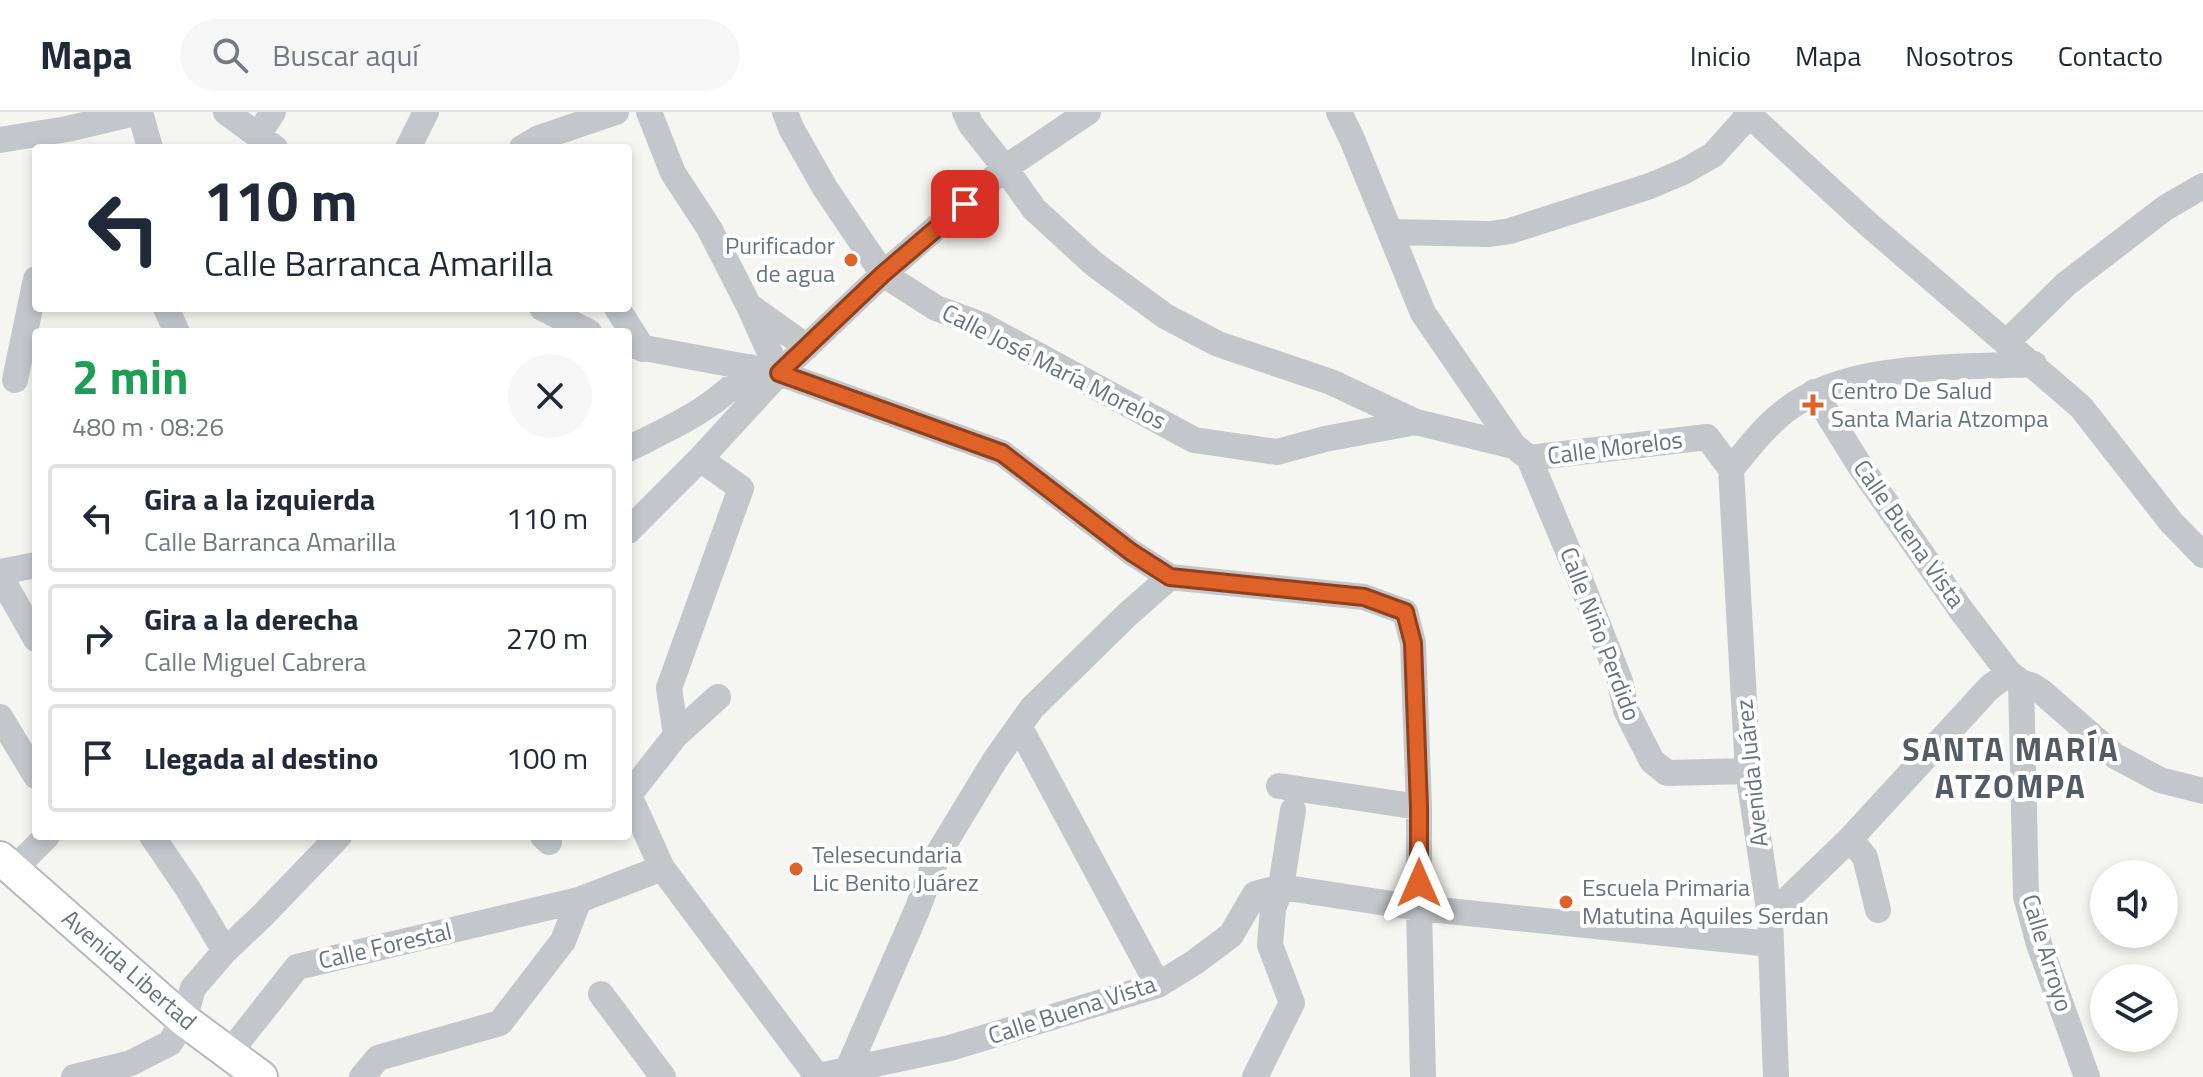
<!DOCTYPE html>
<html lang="es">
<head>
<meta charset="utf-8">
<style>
	:root { --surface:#fff; --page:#f6f6f7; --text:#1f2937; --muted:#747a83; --line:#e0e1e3 }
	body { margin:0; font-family:"Titillium Web",sans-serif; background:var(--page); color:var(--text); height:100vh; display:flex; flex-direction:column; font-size:30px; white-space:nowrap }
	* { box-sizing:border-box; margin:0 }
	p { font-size:26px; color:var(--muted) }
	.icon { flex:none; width:44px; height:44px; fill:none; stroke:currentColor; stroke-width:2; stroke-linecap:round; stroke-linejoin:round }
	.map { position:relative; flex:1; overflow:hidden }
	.sheet { position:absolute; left:32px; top:216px; width:600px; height:512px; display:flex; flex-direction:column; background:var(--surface); border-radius:8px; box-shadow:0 4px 12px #0003 }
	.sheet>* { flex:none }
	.top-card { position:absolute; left:32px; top:32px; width:600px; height:168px; border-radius:8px; box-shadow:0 4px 12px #0003; background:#fff; color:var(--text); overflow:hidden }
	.tools { position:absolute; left:2090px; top:748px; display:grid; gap:16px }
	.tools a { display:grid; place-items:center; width:88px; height:88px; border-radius:50%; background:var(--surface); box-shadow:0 4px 12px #0003; font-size:40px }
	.pin { position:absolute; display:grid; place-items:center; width:68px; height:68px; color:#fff; margin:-34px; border-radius:16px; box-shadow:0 4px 12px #0006 }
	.me { position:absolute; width:88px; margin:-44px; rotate:0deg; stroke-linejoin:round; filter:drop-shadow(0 0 6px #0008) }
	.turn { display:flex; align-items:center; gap:28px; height:168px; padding:0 40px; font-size:36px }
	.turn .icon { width:104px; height:104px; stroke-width:2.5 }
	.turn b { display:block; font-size:56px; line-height:68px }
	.round { display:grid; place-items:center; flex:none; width:84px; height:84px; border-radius:42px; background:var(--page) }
	.head { display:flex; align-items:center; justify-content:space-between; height:136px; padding:0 40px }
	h1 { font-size:48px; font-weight:700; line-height:60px; color:#1e9e55 }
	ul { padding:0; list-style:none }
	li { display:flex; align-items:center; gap:24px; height:108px; margin:0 16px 12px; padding:0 24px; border:4px solid var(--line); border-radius:8px }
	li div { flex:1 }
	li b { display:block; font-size:30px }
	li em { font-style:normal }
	header { display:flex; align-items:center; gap:48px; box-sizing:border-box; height:112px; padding:0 40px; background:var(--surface); border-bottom:2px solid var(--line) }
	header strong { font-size:38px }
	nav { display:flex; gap:44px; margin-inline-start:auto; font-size:28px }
	.search { width:560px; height:72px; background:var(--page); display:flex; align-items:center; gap:20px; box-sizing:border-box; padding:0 28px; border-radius:44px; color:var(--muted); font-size:30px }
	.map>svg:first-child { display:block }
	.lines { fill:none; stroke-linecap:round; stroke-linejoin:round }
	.major-casing { stroke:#b6babe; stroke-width:36 }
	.minor { stroke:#c3c6ca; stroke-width:26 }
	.major { stroke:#fff; stroke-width:32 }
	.route-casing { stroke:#91401b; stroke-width:20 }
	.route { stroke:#df6329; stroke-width:14 }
	.poi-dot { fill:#df6329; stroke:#fff; stroke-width:3 }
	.labels { text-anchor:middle; stroke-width:8; stroke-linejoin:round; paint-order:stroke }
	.poi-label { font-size:24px; fill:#657383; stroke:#fff; text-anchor:start }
	.street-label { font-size:24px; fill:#657383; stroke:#fff }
	.district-label { font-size:32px; font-weight:bold; letter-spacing:2px; fill:#535d68; stroke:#fff }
</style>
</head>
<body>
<header>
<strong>Mapa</strong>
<div class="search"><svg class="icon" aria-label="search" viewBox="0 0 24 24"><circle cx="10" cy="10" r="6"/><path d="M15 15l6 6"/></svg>Buscar aquí</div>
<nav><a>Inicio</a><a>Mapa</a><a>Nosotros</a><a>Contacto</a></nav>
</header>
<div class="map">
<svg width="2203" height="965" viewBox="0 0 2203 965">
	<rect width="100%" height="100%" fill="#f5f6f2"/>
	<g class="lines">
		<defs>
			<path id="major" d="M0,746L184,908L261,965"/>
		</defs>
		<!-- major casing -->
		<use href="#major" class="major-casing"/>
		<!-- minor -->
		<path class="minor" d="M140,0L150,36
			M226,0L275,36
			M649,0L673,61L709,116L749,194L779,261
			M785,0L791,16L825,76L883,162L936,196L984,214L1194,328L1277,340L1325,327L1416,310
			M965,0L971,13L1005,56L1034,97L1094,152L1165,204L1218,232L1331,270L1416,310L1514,334L1529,346L1579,465L1620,569L1626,598L1652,649L1667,661L1748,659
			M1339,0L1352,27L1423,201L1514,334
			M1746,0L1868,112L2081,295L2171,410L2203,443
			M258,23L273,0
			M0,28L67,17L139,0
			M408,36L426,0
			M522,36L539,26L616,0
			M1390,120L1490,122L1510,119L1650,74L1683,60L1713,43L1749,3
			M751,195L807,235
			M166,196L177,220
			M542,196L589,220
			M617,196L643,237
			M2006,231L2066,172L2165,96L2203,74
			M628,233L779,261L1002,341L1131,440L1170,465L1364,485L1405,500L1413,531L1419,695V796L1423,965
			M15,268L36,167
			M1814,280L1860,354L1961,498L2009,561L2021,570L2033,574L2042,580L2115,644L2160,668L2203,679
			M628,337C672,315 719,295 750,255
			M1529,346L1707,325L1731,357C1748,337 1764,315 1785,299C1847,250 1957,256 2034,252
			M1731,357L1748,659L1770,804L1776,965
			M628,419L700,347L779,261L883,162L1005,56L1088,0
			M0,460L36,453
			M0,464L36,527
			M2021,570L2026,784L2039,832L2087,965
			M718,585L676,623L629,683L662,756L817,964
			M0,605L36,664
			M1019,614L1158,873
			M676,623L669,576L741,376L700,347
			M1279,674L1419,695
			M152,724L188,777L225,839
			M543,724L549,730
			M1850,727L1865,745L1878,798
			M14,757L47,724
			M1770,804L1850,727L1989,576L2009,561
			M601,882L663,965
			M230,940L297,855L579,788
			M847,959L917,798L938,742L995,648L1032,596L1128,502L1170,465
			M74,965L131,951L170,931L184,908L193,876L225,839L263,803L339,724
			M362,965L378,946L500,911L563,829L579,788L662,756
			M814,965L950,936L1158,873L1195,850L1231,823L1255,782L1281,775L1419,796L1771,832
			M1255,965L1292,891L1270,833L1273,797L1281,775L1293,698"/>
		<!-- major -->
		<use href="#major" class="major"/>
	</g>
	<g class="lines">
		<defs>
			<path id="route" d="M965,92L883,162L779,261L1002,341L1131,440L1170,465L1364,485L1405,500L1413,531L1419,695V771"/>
		</defs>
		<!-- route casing -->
		<use href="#route" class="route-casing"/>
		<!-- route -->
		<use href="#route" class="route"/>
	</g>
	<!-- markers -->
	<g class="poi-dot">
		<circle cx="851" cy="148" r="8"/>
		<path d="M1809 281h8v8h8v8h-8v8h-8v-8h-8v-8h8z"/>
		<circle cx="796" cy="757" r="8"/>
		<circle cx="1566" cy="790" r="8"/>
	</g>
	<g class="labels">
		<!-- poi labels -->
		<g class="poi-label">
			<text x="835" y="142" text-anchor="end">Purificador<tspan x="835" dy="28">de agua</tspan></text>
			<text x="1831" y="287">Centro De Salud<tspan x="1831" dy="28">Santa Maria Atzompa</tspan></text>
			<text x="812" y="751">Telesecundaria<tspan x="812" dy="28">Lic Benito Juárez</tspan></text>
			<text x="1582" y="784">Escuela Primaria<tspan x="1582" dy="28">Matutina Aquiles Serdan</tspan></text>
		</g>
		<!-- street labels -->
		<g class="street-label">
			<text transform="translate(1054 255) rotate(27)" y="8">Calle José María Morelos</text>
			<text transform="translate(1615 336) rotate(-7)" y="8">Calle Morelos</text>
			<text transform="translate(1909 422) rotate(55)" y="8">Calle Buena Vista</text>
			<text transform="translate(1600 522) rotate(69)" y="8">Calle Niño Perdido</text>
			<text transform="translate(1752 661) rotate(-96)" y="8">Avenida Juárez</text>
			<text transform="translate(385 834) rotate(-13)" y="8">Calle Forestal</text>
			<text transform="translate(2047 841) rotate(73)" y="8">Calle Arroyo</text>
			<text transform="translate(129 858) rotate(41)" y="8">Avenida Libertad</text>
			<text transform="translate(1072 898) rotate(-18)" y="8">Calle Buena Vista</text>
		</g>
		<!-- district labels -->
		<g class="district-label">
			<text x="2011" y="649">SANTA MARÍA<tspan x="2011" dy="37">ATZOMPA</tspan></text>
		</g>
	</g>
</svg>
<div class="tools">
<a><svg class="icon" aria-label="sound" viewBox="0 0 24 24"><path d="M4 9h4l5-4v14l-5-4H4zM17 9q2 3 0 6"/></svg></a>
<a><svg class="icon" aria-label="layers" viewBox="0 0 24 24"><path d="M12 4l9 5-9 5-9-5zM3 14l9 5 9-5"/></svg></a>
</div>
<div class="pin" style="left:965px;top:92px;background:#d93025"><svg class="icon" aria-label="arrive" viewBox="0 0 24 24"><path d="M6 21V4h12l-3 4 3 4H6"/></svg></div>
<svg class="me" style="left:1419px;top:771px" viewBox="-20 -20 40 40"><path d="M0-17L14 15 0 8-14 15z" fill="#df6329" stroke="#fff" stroke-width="4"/></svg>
<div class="top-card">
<div class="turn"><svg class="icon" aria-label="left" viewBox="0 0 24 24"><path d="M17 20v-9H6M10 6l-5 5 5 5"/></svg><div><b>110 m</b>Calle Barranca Amarilla</div></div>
</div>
<section class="sheet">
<div class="head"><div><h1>2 min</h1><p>480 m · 08:26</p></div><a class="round"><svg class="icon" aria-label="close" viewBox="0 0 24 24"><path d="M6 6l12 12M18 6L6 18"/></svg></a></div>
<ul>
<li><svg class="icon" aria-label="left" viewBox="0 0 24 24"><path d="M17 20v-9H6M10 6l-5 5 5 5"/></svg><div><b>Gira a la izquierda</b><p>Calle Barranca Amarilla</p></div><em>110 m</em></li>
<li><svg class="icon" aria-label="right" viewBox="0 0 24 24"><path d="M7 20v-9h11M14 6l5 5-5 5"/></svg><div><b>Gira a la derecha</b><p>Calle Miguel Cabrera</p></div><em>270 m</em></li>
<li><svg class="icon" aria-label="arrive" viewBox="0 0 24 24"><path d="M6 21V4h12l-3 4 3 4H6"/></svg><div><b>Llegada al destino</b></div><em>100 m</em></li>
</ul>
</section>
</div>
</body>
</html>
